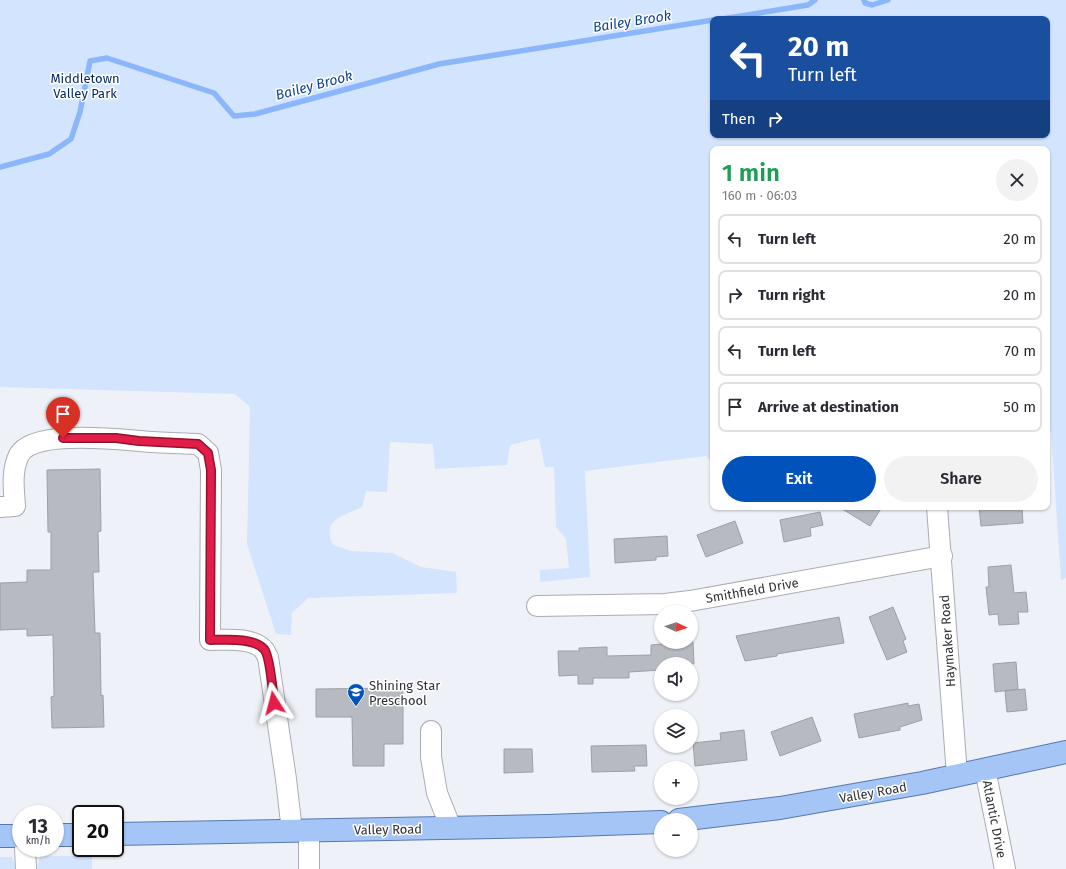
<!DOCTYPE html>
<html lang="en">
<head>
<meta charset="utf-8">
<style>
	:root { --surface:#fff; --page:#f2f2f3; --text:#2b2b33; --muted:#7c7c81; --line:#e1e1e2; --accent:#0252bc }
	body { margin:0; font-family:"Fira Sans",sans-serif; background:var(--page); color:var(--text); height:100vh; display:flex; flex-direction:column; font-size:15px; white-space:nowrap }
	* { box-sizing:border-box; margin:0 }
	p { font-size:13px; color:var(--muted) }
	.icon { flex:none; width:22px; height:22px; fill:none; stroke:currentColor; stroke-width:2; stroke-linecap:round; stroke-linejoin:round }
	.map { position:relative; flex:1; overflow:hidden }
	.drawer { position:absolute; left:710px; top:146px; width:340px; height:364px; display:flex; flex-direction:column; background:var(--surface); border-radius:8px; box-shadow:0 1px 3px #0004 }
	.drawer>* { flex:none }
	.guide { position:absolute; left:710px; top:16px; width:340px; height:122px; border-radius:8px; box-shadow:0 1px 3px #0004; background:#1a4fa0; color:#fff; overflow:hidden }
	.needle { width:26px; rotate:94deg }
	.buttons { position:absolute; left:654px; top:605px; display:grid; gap:8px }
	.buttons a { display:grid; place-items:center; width:44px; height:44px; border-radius:50%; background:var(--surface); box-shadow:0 1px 3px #0004; font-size:20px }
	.speed { position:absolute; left:12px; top:805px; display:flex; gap:8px; font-size:20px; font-weight:700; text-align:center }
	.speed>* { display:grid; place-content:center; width:52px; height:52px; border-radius:50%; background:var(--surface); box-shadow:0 1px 3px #0004; line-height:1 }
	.speed small { font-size:10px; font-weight:400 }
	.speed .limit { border:2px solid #111; border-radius:6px; background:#fff; color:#111 }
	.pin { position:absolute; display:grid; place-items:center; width:34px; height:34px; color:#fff; margin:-41px -17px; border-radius:50% 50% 50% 0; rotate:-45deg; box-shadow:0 0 4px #0007 }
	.pin .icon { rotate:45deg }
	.me { position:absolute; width:44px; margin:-22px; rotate:351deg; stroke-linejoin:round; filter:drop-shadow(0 0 3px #0008) }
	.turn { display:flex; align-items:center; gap:14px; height:84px; padding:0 12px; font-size:18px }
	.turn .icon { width:52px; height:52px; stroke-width:2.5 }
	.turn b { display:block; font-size:28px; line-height:34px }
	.then { display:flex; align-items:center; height:38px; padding:0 12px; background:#0003; gap:8px; font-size:15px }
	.round { display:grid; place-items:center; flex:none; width:42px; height:42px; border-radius:21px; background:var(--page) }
	.head { display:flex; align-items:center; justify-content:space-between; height:68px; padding:0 12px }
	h1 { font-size:24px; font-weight:600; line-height:30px; color:#1e9e55 }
	.action { display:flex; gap:8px; margin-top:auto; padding:8px 12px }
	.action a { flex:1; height:46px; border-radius:24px; background:var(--accent); color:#fff; font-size:16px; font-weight:600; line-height:46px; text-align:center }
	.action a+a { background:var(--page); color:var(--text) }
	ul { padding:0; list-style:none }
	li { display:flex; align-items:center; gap:12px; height:50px; margin:0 8px 6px; padding:0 4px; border:2px solid var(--line); border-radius:8px }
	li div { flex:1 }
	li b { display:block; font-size:15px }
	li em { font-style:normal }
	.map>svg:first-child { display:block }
	.green { fill:#d3e4ff; fill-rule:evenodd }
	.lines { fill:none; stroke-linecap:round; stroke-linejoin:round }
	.stream { stroke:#8bb7fa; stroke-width:5.5 }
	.building { fill:#b7bbc1; stroke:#9c9fa5 }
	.minor-casing { stroke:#a9acb2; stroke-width:22 }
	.major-casing { stroke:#5578af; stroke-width:24 }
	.minor { stroke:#fff; stroke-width:20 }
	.major { stroke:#a5c5f7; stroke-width:22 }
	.route-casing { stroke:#92132f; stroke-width:10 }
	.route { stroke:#e11d48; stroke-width:7 }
	.labels { text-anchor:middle; stroke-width:3; stroke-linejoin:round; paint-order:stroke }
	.park-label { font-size:13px; fill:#00255f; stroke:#fff }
	.street-label { font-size:13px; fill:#313235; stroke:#fff }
	.poi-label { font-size:13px; fill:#313235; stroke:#fff; text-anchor:start }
	.water-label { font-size:14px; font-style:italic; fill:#104491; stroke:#fff }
</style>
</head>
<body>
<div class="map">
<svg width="1066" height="869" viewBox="0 0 1066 869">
	<rect width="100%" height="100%" fill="#eef2f8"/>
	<!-- green -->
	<path class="green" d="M0,0H1066V578L1061,580L1051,431H1047V149H713V463L706,456L585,471L590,577L540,582V570L569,568L566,539L556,527L554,467H545L539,438L510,445L507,465L435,469L433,444L390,442L387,492L366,491L362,507C343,516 321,520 333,545L352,551L392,553L421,567L456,572L457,593L308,598L292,613L291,635L276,634L247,544L250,407L235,394L0,387ZM713,19H1047V135H713Z
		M46,856H92V869H37L40,857Z
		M0,857H12L17,869H0Z"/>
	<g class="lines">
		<!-- stream -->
		<path class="stream" d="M864,0L865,3L872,5L888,0
			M722,19L808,5L815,0
			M0,167L49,154L71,139L80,112L90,61L107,58L214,93L234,116L255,114L439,64L713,20"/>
	</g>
	<!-- building -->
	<path class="building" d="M100,469L101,531L98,532L99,572H93L95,633H100L101,696L103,695L104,727L52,728L51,697L54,696L53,635L27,636V629L0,630V583L27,582V570H51V532H48L47,470Z
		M839,507H882L870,526Z
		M979,507H1022L1023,523L981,526Z
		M820,512L823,525L810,528L811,536L784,542L780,520Z
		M735,521L743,543L706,557L697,535Z
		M667,536L668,556L656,557V560L615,563L614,539Z
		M1011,565L1014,593L1026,592L1028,612H1018L1019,624L999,625L998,614L989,615L986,587H989L988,567Z
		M893,607L906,639L903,641L907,652L887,660L869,617Z
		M839,617L844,643L777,654V656L745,661L736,636Z
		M672,642H693L694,664H661V670L629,672V678H593V684H578V675L559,676L558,651H579V648L607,647V656L651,655V645L672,643Z
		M1016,662L1018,689L995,692L993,664Z
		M403,688V744H384V766H353L352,717H316V689Z
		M1025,689L1027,710L1007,712L1005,691Z
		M908,703V706L919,704L922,720L900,727V730L859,738L854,714Z
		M812,717L821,741L780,756L771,732Z
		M744,730L747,760L695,766L693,743L721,740L720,733Z
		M646,745L647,766H634L635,771L592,772L591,746Z
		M504,749H532L533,772L504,773Z"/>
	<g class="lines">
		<defs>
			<path id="minor" d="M0,507L15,506C14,490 11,471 19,455C33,430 115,439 140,441C159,443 178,443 198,444L208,453L211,470L210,640C226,640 251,637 263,649C265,650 266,655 268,657L286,779L292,831
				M937,507L957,775
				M537,606L665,604L690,601L942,556
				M431,731V757L437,793L451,828
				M985,769L1005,869
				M25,848L26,869
				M309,869V831"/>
			<path id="major" d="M679,820L780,808L922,783L1066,752
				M115,834L547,826L661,822
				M55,835H81
				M0,836H21"/>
		</defs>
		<!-- minor casing -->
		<use href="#minor" class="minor-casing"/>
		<!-- major casing -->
		<use href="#major" class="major-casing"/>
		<!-- minor -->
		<use href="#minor" class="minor"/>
		<!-- major -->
		<use href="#major" class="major"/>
	</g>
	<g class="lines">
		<defs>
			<path id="route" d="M63,438H116L139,441L198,444L208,453L211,470L210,640C224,640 253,637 264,649C270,655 273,693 274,703"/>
		</defs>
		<!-- route casing -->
		<use href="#route" class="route-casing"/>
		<!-- route -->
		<use href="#route" class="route"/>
	</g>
	<!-- icons -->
	<defs>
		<symbol id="school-pin" viewBox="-11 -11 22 30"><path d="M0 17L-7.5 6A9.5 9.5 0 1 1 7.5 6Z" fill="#0252bc" stroke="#fff"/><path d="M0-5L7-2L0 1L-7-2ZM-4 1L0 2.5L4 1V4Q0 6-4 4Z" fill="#fff"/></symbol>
	</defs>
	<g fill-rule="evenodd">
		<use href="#school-pin" x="346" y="682" width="20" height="27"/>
	</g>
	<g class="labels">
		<!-- park labels -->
		<g class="park-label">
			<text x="85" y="83">Middletown<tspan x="85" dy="15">Valley Park</tspan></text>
		</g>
		<!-- street labels -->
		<g class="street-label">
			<text transform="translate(752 590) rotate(-10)" y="5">Smithfield Drive</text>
			<text transform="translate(947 641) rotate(-94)" y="5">Haymaker Road</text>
			<text transform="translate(873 792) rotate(-10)" y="5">Valley Road</text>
			<text transform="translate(995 819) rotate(79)" y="5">Atlantic Drive</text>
			<text transform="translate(388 829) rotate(-1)" y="5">Valley Road</text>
		</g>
		<!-- poi labels -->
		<g class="poi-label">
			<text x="369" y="690">Shining Star<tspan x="369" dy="15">Preschool</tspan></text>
		</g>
		<!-- water labels -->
		<g class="water-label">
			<text transform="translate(632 21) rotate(-9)" y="5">Bailey Brook</text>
			<text transform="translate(314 85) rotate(-15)" y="5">Bailey Brook</text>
		</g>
	</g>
</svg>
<div class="buttons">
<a><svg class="needle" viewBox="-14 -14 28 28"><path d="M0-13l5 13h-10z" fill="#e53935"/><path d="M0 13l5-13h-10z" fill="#7c7c81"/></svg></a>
<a><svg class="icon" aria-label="sound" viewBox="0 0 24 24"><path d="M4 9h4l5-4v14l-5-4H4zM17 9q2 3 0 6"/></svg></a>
<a><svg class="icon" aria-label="layers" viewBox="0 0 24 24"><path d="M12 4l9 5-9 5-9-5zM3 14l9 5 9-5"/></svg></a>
<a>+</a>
<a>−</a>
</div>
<div class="speed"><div>13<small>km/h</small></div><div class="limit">20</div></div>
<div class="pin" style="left:63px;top:438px;background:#d93025"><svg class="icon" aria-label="arrive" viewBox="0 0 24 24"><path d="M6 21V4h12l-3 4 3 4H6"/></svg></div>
<svg class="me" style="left:274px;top:703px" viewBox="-20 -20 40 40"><path d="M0-17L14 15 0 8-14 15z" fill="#e11d48" stroke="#fff" stroke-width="4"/></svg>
<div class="guide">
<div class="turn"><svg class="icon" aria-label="left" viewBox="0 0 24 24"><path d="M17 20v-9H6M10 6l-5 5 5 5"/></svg><div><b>20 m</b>Turn left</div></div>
<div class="then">Then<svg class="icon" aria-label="right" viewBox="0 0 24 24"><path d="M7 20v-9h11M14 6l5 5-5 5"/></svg></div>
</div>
<section class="drawer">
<div class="head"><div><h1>1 min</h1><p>160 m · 06:03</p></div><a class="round"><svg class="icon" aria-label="close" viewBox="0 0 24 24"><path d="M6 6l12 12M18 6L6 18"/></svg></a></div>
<ul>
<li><svg class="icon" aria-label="left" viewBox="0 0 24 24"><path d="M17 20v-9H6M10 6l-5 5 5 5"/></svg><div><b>Turn left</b></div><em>20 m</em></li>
<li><svg class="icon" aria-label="right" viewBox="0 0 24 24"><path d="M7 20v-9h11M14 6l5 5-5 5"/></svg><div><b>Turn right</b></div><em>20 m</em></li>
<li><svg class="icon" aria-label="left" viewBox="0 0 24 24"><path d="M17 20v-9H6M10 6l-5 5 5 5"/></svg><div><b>Turn left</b></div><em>70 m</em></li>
<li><svg class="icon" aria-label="arrive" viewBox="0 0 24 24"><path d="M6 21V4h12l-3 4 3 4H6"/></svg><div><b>Arrive at destination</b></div><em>50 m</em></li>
</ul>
<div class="action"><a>Exit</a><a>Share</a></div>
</section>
</div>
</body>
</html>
